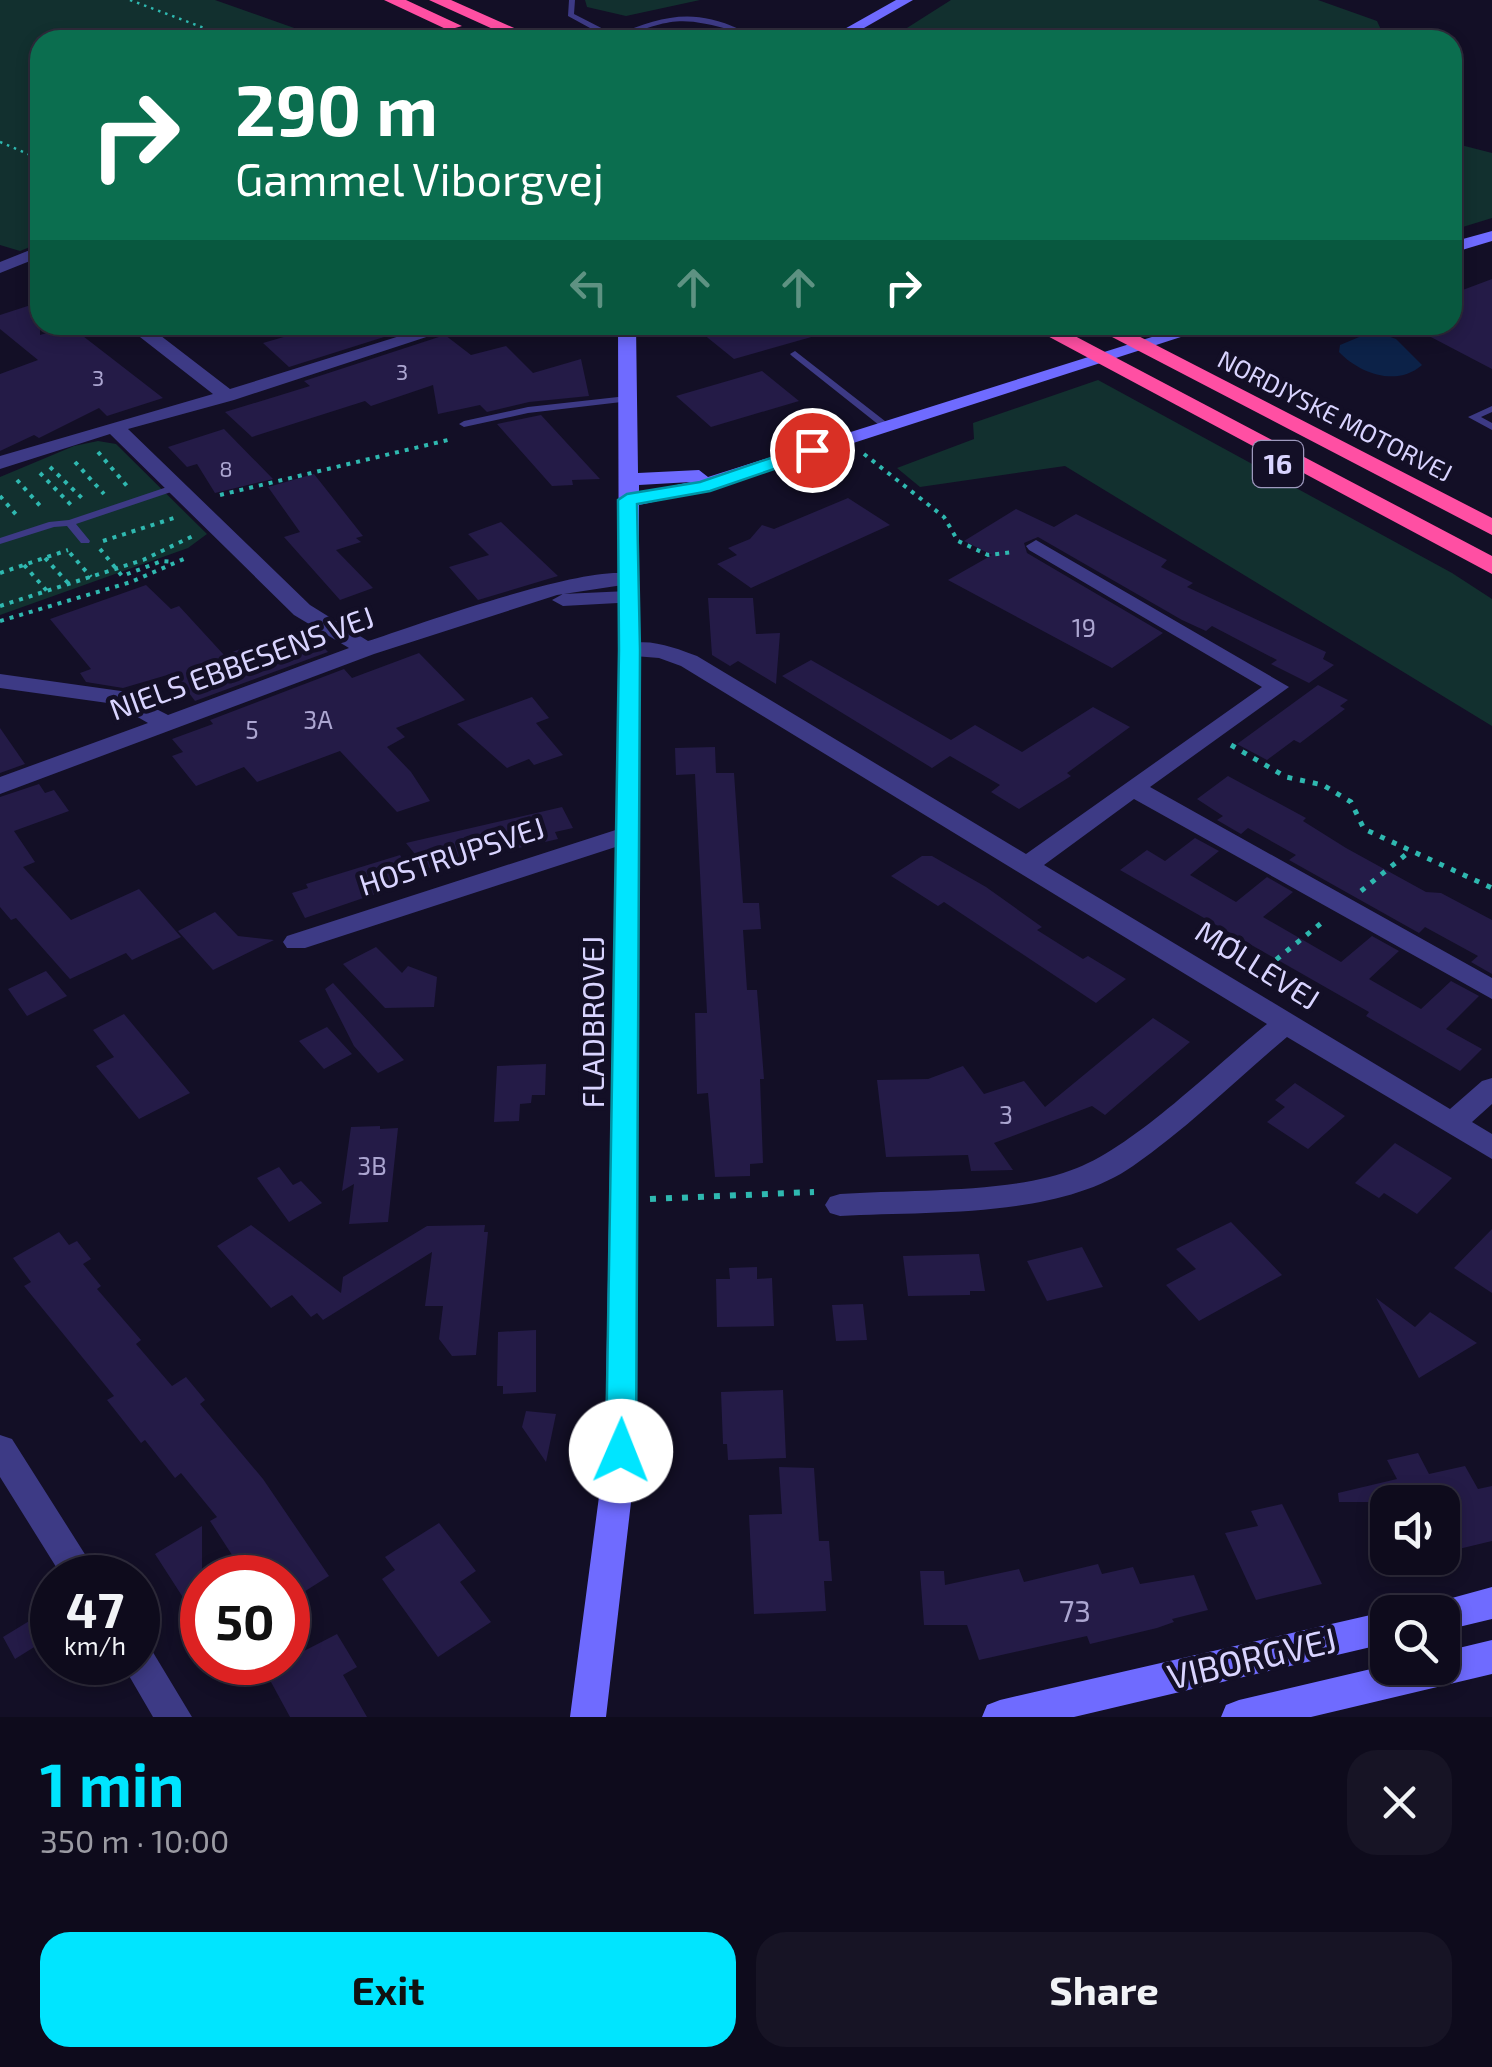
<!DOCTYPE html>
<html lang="en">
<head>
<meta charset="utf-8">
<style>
	:root { --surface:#0e0b1c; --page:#171425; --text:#f1f3f6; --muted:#9b9ba3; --line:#2e2b3b; --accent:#00e5ff }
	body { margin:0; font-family:"Exo 2",sans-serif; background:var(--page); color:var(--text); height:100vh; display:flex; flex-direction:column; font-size:38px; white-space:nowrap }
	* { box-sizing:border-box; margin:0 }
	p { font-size:32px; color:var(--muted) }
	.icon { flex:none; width:55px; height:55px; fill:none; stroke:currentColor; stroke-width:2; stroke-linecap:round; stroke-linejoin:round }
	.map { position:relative; height:1717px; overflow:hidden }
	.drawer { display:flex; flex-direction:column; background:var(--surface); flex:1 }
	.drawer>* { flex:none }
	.top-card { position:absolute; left:30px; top:30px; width:1432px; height:305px; border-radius:30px; box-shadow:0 5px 15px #0003,0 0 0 2px var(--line); background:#0b6e4f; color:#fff; overflow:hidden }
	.fabs { position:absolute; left:1370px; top:1485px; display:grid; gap:20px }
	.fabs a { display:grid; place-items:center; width:90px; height:90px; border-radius:20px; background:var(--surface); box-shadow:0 5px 15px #0003,0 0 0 2px var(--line); font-size:50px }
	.speed { position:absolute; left:30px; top:1555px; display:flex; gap:20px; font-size:50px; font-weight:700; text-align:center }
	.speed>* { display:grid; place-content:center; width:130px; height:130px; border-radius:50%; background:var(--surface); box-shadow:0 5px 15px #0003,0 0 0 2px var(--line); line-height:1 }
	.speed small { font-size:25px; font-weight:400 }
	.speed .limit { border:15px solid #d22; background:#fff; color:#111 }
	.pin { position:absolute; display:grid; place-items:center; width:85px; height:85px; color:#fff; margin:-42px; border:5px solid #fff; border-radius:50%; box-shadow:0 2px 10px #0007 }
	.me { position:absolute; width:110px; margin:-55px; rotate:1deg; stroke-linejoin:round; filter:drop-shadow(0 0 8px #0008) }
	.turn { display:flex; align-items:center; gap:35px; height:210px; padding:0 40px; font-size:45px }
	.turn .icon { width:130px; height:130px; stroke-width:2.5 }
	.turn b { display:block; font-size:70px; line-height:85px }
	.lanes { display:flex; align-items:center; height:95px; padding:0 40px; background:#0003; justify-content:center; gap:50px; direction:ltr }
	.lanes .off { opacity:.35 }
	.round { display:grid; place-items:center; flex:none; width:105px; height:105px; border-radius:30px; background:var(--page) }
	.head { display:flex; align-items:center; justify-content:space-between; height:170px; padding:0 40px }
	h1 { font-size:60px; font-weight:700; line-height:75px; color:var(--accent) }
	.primary-button { display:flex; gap:20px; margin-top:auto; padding:20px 40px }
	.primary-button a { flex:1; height:115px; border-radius:30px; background:var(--accent); color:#111; font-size:40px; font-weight:700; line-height:115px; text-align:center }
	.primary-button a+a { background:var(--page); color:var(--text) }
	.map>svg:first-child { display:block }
	.green { fill:#12302f }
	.water { fill:#0c2248 }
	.building { fill:#241b47 }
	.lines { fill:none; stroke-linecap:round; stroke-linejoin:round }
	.path-far3 { stroke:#2fb8b0; stroke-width:2.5; stroke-dasharray:2.5 5; stroke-linecap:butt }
	.path-far2 { stroke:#2fb8b0; stroke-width:4; stroke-dasharray:4 6; stroke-linecap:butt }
	.path-far1 { stroke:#2fb8b0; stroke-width:5; stroke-dasharray:5 8; stroke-linecap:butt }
	.path { stroke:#2fb8b0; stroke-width:6; stroke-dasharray:6 10; stroke-linecap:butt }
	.lane { fill:#3d3a85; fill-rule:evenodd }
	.street { fill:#3d3a85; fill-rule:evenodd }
	.secondary { fill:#6f6bff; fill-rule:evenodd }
	.highway { fill:#ff4fa3; fill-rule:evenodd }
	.route { fill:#00e5ff; stroke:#0095a6; stroke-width:2.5 }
	.labels { text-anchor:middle; stroke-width:9; stroke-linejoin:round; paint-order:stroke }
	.far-number-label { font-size:22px; fill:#aca6d1 }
	.far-street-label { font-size:25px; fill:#d9d4ff; stroke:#130f26 }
	.number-label { font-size:25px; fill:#aca6d1 }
	.shield { fill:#130f26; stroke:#9e99be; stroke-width:2.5 }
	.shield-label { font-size:28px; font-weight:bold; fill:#d9d4ff }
	.street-label { font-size:30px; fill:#d9d4ff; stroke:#130f26 }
	.near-number-label { font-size:30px; fill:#aca6d1 }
	.near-street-label { font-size:35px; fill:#d9d4ff; stroke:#130f26 }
</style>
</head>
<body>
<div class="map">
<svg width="1492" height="1717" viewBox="0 0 1492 1717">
	<rect width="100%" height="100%" fill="#130f26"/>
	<!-- green -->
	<path class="green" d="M0,0H215L328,40H40V243L20,251L0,245Z
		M585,0H700L626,16L587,7Z
		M951,0H1318L1377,21L1382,32L1361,40H888Z
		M1453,143L1492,153V218L1453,230Z
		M1098,380L1452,573L1492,599V726L1065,466L920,487L897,468L974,439L973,423Z
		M98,441L116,444L207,534L188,548L0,615V477L74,446Z"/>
	<!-- water -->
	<path class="water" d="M1382,334L1396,339L1422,365C1397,387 1360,374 1339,352L1340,345L1364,335Z"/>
	<!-- building -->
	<path class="building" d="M1492,279V369L1408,325H1452V294Z
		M40,302V335L70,326L163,398L107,416L99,408L39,438L34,435L0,451V374L38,360L0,329V315Z
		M348,325H422L289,367L263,343L318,327L325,332Z
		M692,325H828L829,332L734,359Z
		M445,335L471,355L506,346L533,373L581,359L589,396L529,402L487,412L480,405L438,414L433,385L371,406L365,401L252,437L225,412L310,386L304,381Z
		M762,371L799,401L711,427L676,396Z
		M541,415L600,479L572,480L573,485L552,486L497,424Z
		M224,429L273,479L215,493L197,464L187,467L168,447Z
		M314,474L363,536L356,538L361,542L336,550L373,588L340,600L284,537L300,532L268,487Z
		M848,498L890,525L751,588L717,564L737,555L728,548L750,539L762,525L774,529Z
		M1016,509L1054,527L1076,514L1167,560L1161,567L1193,583L1187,587L1326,652L1323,659L1334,665L1309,683L1271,664L1277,660L1212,626L1206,631L1182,620L1038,537L1024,543L1027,553L1163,633L1112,668L948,580L992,555L964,541Z
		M501,522L558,576L478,600L449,567L489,555L468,534Z
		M146,585L171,609L179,606L224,655L243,648L251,654L310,633L328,652L195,701L174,673L123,688L86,682L80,673L91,669L50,619Z
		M708,598H753L756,634L780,633L776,684L738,661L730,666L712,655Z
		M419,653L465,700L396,728L405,737L387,747L411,772L430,801L397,812L340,751L257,782L244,767L196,786L172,756L183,752L172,739L213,724L210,720L344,669L352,678Z
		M811,660L951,740L975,725L1022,752L1093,707L1130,727L1067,773L1071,776L1019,809L991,792L1000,785L950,756L932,768L782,676Z
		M1318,685L1348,700L1340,706L1345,709L1300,743L1294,740L1267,760L1237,744Z
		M532,697L549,718L536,723L563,755L534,765L529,759L507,768L457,724Z
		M0,728L25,764L0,773Z
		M715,747L716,773H734L743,903H759L761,929L743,930L747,990H757L764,1079H760L763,1163L750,1164V1176L715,1177L708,1093L697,1094L695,1013H707L695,774L676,775L675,748Z
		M1228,776L1306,818L1303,821L1346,848L1426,892L1441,893L1492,920V974L1471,962L1478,956L1425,927L1419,933L1289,860L1296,855L1248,828L1241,834L1217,820L1223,816L1197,799Z
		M39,784L45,793L54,790L69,811L14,831L35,862L23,867L71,920L139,889L181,937L132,960L126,953L70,979L16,918L11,920L0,907V797Z
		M562,807L573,828L555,832L558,839L514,849L509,838L427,869L406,843Z
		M1195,838L1219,851L1190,875L1236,902L1267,877L1293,892L1263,917L1341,962L1372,936L1399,951L1369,979L1421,1009L1451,981L1479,996L1446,1029L1482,1049L1460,1071L1366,1016L1369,1012L1120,870L1147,850L1165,861Z
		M400,855L416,880L305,918L292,893L308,888L306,884Z
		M922,856H932L986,887L1042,927L1037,930L1083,959L1088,956L1126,979L1096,1003L944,902L938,906L891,876Z
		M215,912L238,936L274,940L213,970L178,931Z
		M376,947L402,973L408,966L437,977L434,1007L385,1008L343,964Z
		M46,971L67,996L27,1016L8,989Z
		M333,983L404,1060L378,1073L354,1046L325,989Z
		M124,1014L190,1093L139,1119L96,1066L114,1057L93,1030Z
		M1153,1018L1190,1042L1105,1115L1092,1106L994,1143L1013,1170L971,1171L968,1155L886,1157L877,1080L928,1079L963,1066L984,1094L1024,1081L1045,1107Z
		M327,1027L352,1054L324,1069L299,1041Z
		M546,1064L545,1095H532L531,1103L520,1104L519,1121L494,1122L497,1066Z
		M1295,1083L1345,1116L1308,1149L1267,1122L1285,1107L1275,1100Z
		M380,1126V1129L398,1128L388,1222L349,1224L354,1184L342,1191L351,1127Z
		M1395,1143L1452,1178L1417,1214L1384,1193L1379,1198L1355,1183Z
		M279,1167L293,1185L301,1181L322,1203L289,1222L257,1178Z
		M1231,1222L1282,1275L1199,1321L1166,1285L1196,1269L1176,1249Z
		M251,1225L341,1293L343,1277L427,1226L485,1225L484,1232H488L476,1355L452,1356L439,1339L443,1306H425L432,1252L323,1320L317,1313L311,1317L292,1295L271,1308L217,1246Z
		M1492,1229V1293L1454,1268Z
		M59,1232L69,1245L77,1241L91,1259L83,1264L101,1286L97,1289L141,1340L136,1344L172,1386L186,1377L205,1400L200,1404L263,1479L329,1576L288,1602V1578H247L210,1521L217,1517L181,1473L175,1478L145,1440L141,1443L107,1400L114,1396L24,1286L31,1282L13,1258Z
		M1082,1247L1103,1287L1047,1301L1027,1261Z
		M979,1254L985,1291H970V1295L908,1296L903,1256Z
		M757,1267V1279L772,1278L774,1326L717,1327L716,1279H730L729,1268Z
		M1376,1298L1415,1327L1430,1312L1477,1343L1419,1378Z
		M863,1304L867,1340L836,1341L832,1305Z
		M536,1330V1392L503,1394V1386H497L498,1332Z
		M783,1390L786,1458L728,1460L727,1444H723L721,1392Z
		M526,1411L556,1414L546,1462L522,1427Z
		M1418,1453L1429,1474L1465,1466L1478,1489L1492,1486V1541L1442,1553V1502H1339L1338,1493L1397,1479L1387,1460Z
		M779,1467L814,1468L819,1541H829L832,1581H824L826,1611L754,1614L749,1515L782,1514Z
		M1282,1504L1322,1584L1256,1600L1225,1533L1258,1526L1251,1511Z
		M439,1523L476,1571L460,1582L491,1622L438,1657L382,1579L395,1570L385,1557Z
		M202,1526V1627L155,1554Z
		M1098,1564L1102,1574L1133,1567L1140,1584L1194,1575L1208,1610L1172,1619L1174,1622L1157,1628L1090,1644L1087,1636L979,1660L967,1625H924L920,1571H944L945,1585L1019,1569L1024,1582Z
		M44,1612L52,1627V1636L15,1659L3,1637Z
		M337,1634L357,1667L343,1675L367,1717H290L265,1671Z"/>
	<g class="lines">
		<!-- path-far3 -->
		<path class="path-far3" d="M130,0L236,40
			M0,142L40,159"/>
		<!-- path-far2 -->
		<path class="path-far2" d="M98,452L127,486
			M864,454L944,517L958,541L988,555L1014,552
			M75,462L104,494
			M50,467L85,501
			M40,473L71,505
			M17,480L43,509
			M220,495L452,439
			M0,496L19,518
			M103,541L174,518
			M100,549L122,576L162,561L174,562
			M70,553L91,577
			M45,558L69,584
			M24,565L47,591
			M0,573L68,550
			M0,606L143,560L193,536
			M0,621L131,582L186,558"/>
		<!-- path-far1 -->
		<path class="path-far1" d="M1231,745L1286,777L1323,785L1351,802L1364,829L1492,888
			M1361,891L1409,852
			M1256,976L1325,920"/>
		<!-- path -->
		<path class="path" d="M650,1199L814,1192"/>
		<!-- lane -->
		<path class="lane" d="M569,0H575L574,14L615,35C661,17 691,7 739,29L735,31C681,16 672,18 620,38V40H612L568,16Z
			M795,351L890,425V429H884L792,356L790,354Z
			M627,396L632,399L630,401L528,413L464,427L459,424L464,421L528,407Z
			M1492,406V412L1481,417L1492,423V430L1468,417Z
			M176,484L181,487L180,489L76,524L90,541L89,543H81L67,526L54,527L0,544V538L49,522L69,520Z"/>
		<!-- street -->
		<path class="street" d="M40,246V257L0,273V262Z
			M435,325H463L234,400L128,429L310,605L368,641C409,628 612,553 639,578L636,583L557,595L374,654L0,794V777L148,723L115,704L0,688V674L121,691L168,715L349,648L294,615L110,434L0,469V456L213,394L140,337V329H152L230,389Z
			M1036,540L1289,687L1150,787L1492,978V999L1134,799L1044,865L1450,1109L1482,1081L1492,1078V1104L1472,1122L1492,1134V1159L1287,1037C1237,1079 1188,1128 1133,1166C1057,1219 930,1211 840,1216L830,1213L825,1205L830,1197L840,1194C910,1189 1014,1194 1077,1168C1136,1145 1215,1066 1267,1024L681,666L659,658L622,655L619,650C638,633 676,648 697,656L1026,854L1262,687L1029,550L1026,546Z
			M628,591L639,597L636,602L563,606L552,600L563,594Z
			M628,826L640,834L637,840L305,948H287L283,942L287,936Z
			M0,1435L12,1439L100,1578H63L0,1477Z
			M138,1644L151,1649L192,1717H153L121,1662H138Z"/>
		<!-- secondary -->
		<path class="secondary" d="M896,0H913L843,40H825Z
			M1492,231V241L1452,253V242Z
			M618,325H636L638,473L699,470L708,477L1190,325H1218L708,490L639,505L637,1451L606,1717H570L605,1451L619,650ZM691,482L639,493V485Z
			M1492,1587V1619L1442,1631V1612H1426L1430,1604Z
			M1388,1611L1392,1612H1388V1643L1074,1717H982L987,1705L1000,1700Z
			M1492,1640V1674L1311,1717H1221L1226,1705L1239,1700L1388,1665L1442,1668V1652Z"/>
		<!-- highway -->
		<path class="highway" d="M384,0H406L462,26L448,30Z
			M429,0H451L541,40H517Z
			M1027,325H1054L1492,556V574Z
			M1089,325H1117L1492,518V535Z"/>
	</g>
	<!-- route -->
	<path class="route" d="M812,444L821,450L818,454L710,491L637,504L640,650L636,1451L632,1460L621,1464L610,1460L606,1451L619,650L618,500L627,494L700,482Z"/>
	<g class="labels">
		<!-- far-number labels -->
		<g class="far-number-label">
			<text x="402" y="380">3</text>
			<text x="98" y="386">3</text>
			<text x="226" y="477">8</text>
		</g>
		<!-- far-street labels -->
		<g class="far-street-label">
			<text transform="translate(1335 416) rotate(27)" y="9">NORDJYSKE MOTORVEJ</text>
		</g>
		<!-- number labels -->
		<g class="number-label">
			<text x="1084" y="637">19</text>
			<text x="318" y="729">3A</text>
			<text x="252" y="739">5</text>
			<text x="1006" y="1124">3</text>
			<text x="372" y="1175">3B</text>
		</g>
		<!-- shield labels -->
		<rect class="shield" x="1253" y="441" width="50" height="46" rx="8"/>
		<g class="shield-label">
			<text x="1278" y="474">16</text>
		</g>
		<!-- street labels -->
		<g class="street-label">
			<text transform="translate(242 664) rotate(-20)" y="10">NIELS EBBESENS VEJ</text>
			<text transform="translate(452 857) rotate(-18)" y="10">HOSTRUPSVEJ</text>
			<text transform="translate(1257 966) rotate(32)" y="10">MØLLEVEJ</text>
			<text transform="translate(594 1022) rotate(-90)" y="10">FLADBROVEJ</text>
		</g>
		<!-- near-number labels -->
		<g class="near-number-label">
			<text x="1075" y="1622">73</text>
		</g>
		<!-- near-street labels -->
		<g class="near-street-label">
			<text transform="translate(1252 1659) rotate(-13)" y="12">VIBORGVEJ</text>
		</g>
	</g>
</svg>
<div class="fabs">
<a><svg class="icon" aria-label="sound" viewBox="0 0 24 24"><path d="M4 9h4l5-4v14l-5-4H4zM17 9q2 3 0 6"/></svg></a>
<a><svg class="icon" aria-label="search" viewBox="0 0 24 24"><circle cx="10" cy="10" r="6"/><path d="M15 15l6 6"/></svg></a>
</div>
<div class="speed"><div>47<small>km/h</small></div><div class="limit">50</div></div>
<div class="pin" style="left:812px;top:450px;background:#d93025"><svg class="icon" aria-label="arrive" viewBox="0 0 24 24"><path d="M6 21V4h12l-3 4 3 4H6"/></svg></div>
<svg class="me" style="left:621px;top:1451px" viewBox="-20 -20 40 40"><circle r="19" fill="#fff"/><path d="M0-13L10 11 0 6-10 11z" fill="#00e5ff"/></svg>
<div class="top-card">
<div class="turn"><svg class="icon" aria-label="right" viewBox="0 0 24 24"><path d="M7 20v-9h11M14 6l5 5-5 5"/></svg><div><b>290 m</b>Gammel Viborgvej</div></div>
<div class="lanes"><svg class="icon off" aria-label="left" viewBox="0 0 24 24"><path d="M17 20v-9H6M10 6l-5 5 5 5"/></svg><svg class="icon off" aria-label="ahead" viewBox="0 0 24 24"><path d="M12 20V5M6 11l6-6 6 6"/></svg><svg class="icon off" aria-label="ahead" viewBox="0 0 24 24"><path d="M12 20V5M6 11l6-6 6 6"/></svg><svg class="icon" aria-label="right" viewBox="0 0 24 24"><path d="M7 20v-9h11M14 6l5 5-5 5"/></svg></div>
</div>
</div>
<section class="drawer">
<div class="head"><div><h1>1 min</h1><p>350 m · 10:00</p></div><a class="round"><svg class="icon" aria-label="close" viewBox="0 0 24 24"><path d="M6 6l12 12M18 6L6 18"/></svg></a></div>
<div class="primary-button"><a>Exit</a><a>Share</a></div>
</section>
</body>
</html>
